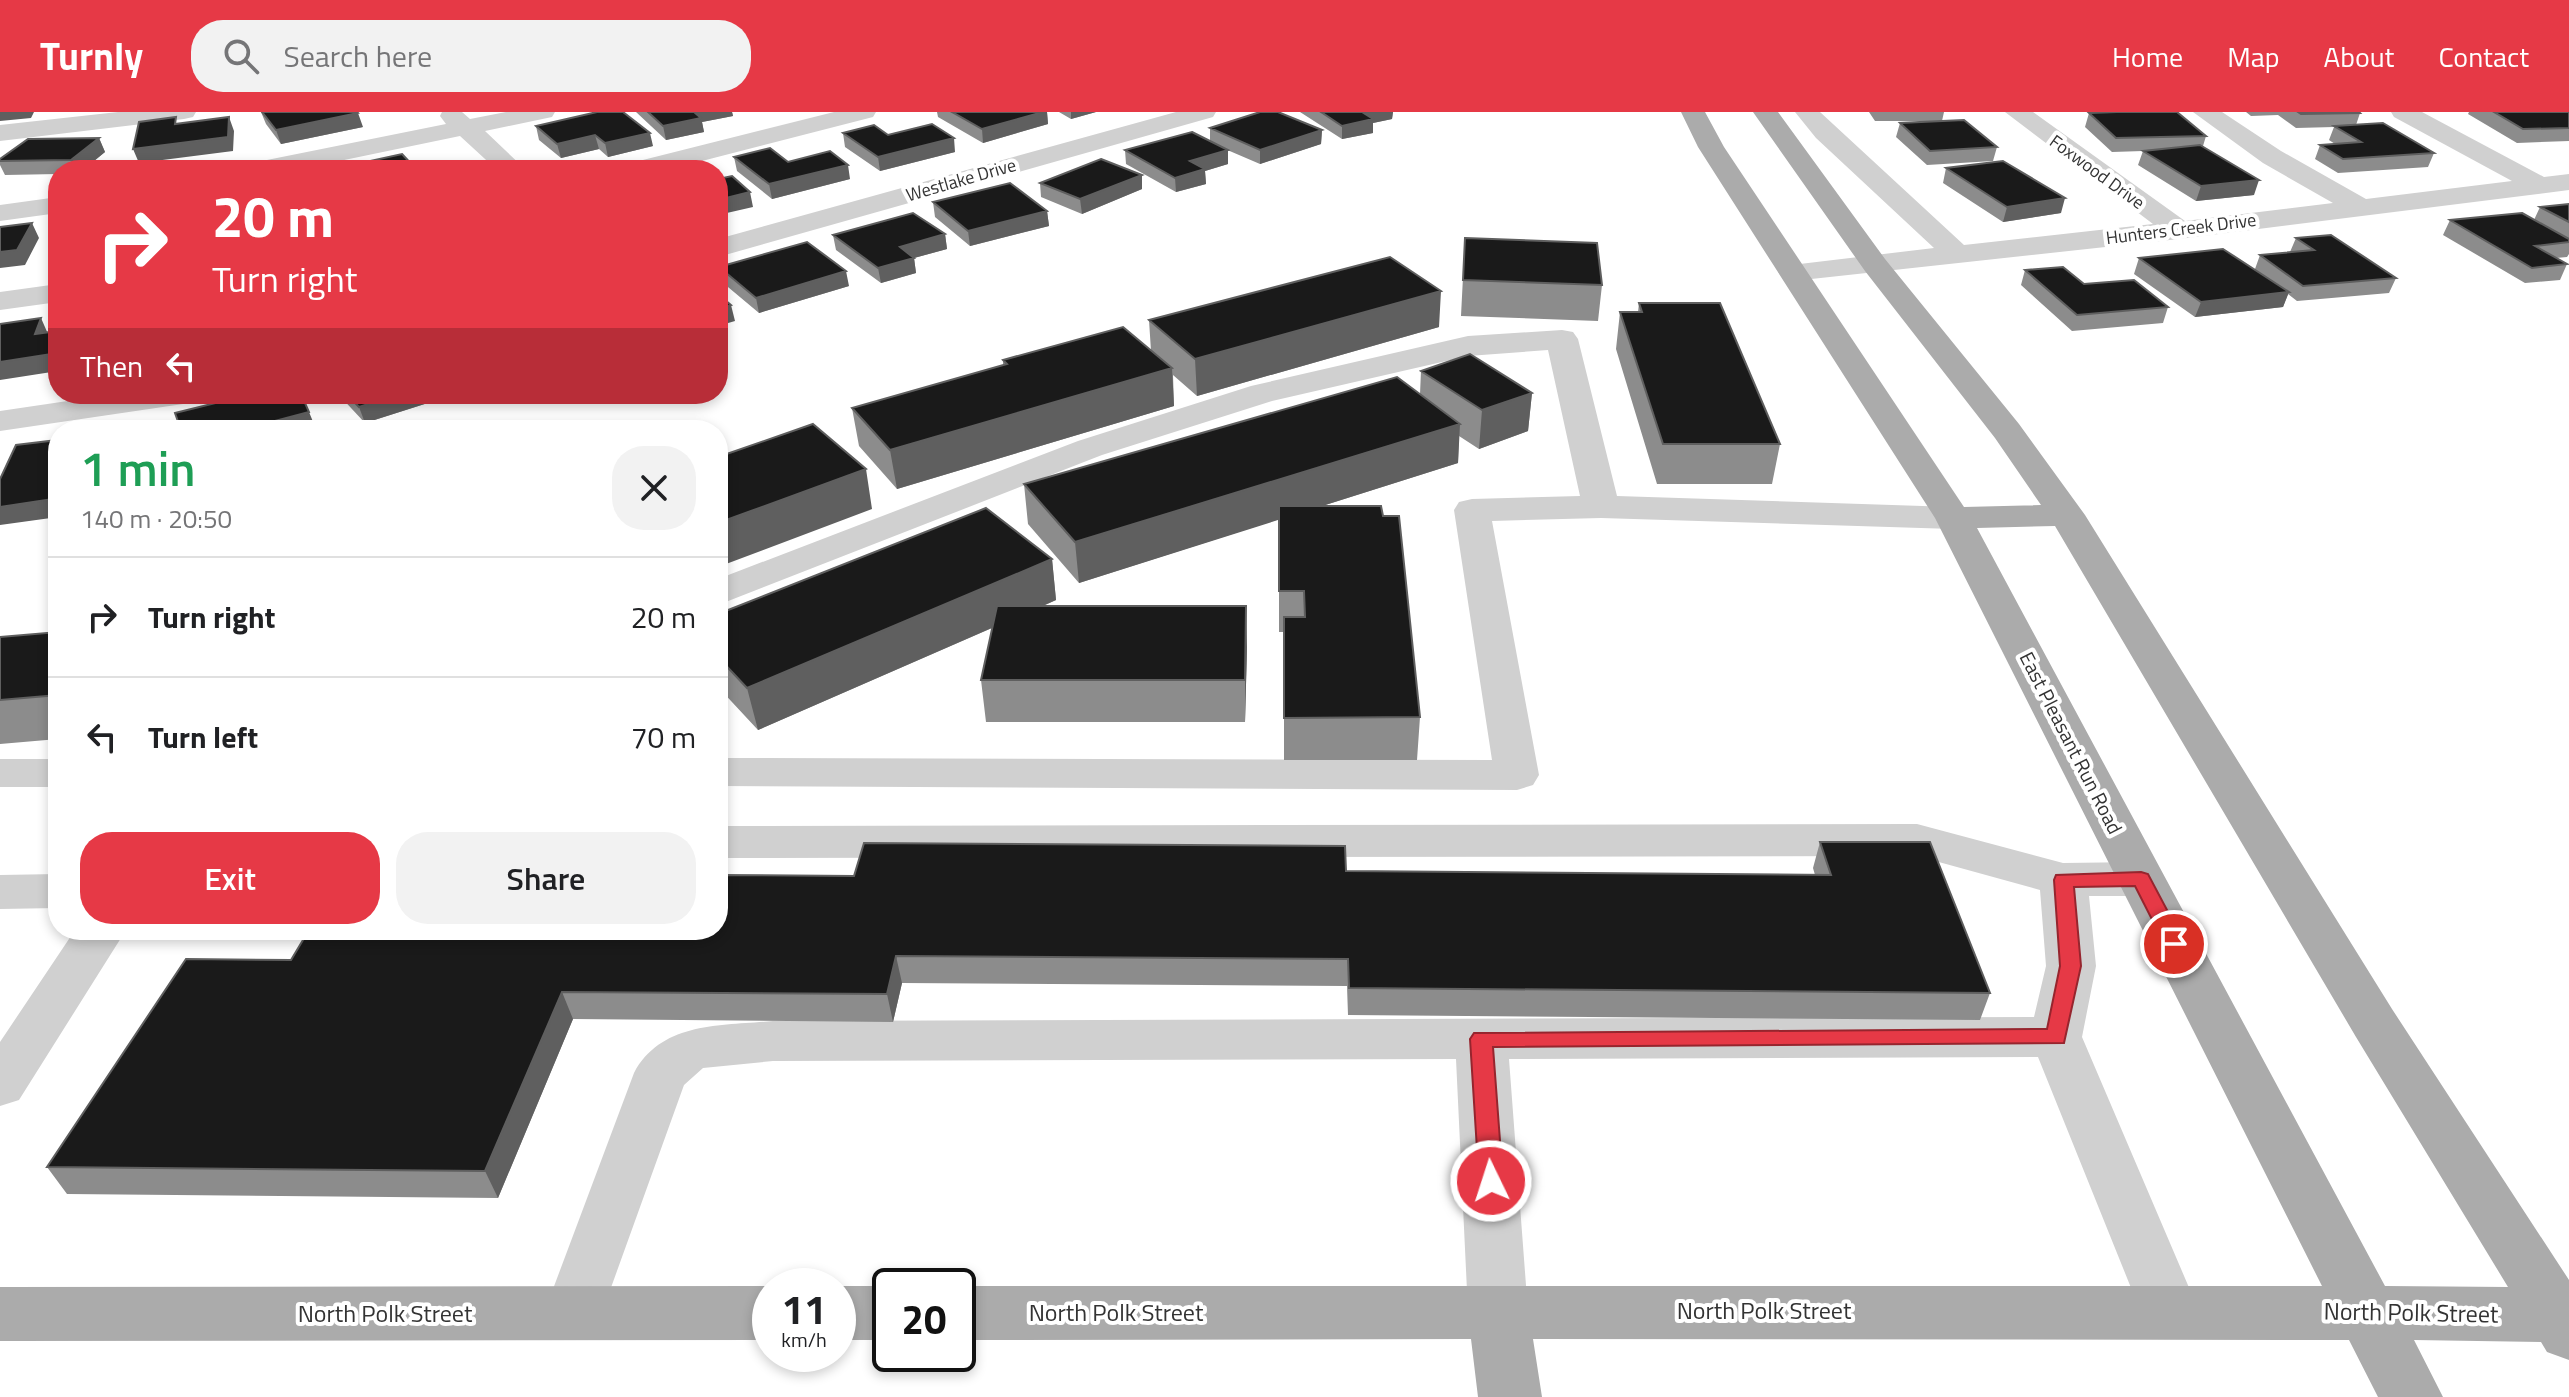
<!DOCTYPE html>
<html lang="en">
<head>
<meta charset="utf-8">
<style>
	:root { --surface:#fff; --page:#f2f2f2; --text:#202124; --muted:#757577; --line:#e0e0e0; --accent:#e63946 }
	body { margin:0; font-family:"Titillium Web",sans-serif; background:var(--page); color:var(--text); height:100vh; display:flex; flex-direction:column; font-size:30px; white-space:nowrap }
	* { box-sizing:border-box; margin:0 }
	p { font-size:26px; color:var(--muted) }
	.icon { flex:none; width:44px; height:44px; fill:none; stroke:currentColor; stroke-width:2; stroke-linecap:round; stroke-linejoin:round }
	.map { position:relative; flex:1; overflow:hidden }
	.panel { position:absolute; left:48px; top:308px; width:680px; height:520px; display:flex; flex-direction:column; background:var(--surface); border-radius:32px; box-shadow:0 4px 12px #0003 }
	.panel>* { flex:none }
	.banner { position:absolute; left:48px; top:48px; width:680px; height:244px; border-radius:32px; box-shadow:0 4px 12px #0003; background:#e63946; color:#fff; overflow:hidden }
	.speed { position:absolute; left:752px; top:1156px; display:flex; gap:16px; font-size:40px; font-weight:700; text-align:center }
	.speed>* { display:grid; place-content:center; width:104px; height:104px; border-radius:50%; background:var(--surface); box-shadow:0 4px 12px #0003; line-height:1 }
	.speed small { font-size:20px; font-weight:400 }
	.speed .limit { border:4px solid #111; border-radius:12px; background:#fff; color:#111 }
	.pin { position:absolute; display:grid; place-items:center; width:68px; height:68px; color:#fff; margin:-34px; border:4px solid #fff; border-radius:50%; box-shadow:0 2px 8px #0007 }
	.me { position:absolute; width:88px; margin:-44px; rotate:356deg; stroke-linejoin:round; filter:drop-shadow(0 0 6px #0008) }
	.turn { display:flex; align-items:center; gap:28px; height:168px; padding:0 32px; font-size:36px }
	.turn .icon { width:104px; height:104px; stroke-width:2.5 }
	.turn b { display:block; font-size:56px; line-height:68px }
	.then { display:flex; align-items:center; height:76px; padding:0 32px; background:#0003; gap:16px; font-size:30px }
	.round { display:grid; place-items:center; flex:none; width:84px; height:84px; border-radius:32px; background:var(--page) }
	.summary { display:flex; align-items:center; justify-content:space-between; height:136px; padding:0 32px }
	h1 { font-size:48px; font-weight:600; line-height:60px; color:#1e9e55 }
	.button { display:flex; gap:16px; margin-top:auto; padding:16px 32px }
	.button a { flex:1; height:92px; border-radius:32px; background:var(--accent); color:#fff; font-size:32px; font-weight:600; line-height:92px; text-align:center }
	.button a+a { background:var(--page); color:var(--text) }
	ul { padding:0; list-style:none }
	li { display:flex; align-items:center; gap:24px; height:120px; padding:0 32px; border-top:2px solid var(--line) }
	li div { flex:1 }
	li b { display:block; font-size:30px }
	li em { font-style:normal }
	header { display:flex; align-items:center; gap:48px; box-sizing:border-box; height:112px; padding:0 40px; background:var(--accent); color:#fff }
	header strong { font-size:38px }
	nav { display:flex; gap:44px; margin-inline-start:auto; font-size:28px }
	.search { width:560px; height:72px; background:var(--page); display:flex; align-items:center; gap:20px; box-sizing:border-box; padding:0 28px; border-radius:32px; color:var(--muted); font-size:30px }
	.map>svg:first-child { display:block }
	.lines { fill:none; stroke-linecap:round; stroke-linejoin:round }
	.minor { fill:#d0d0d0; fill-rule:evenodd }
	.major { fill:#ababab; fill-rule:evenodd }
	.wall { fill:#8c8c8c }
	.shaded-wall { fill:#5f5f5f }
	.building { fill:#1a1a1a; stroke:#5f5f5f; stroke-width:2 }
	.route { fill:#e63946; stroke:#96252e; stroke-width:2 }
	.labels { text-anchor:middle; stroke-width:8; stroke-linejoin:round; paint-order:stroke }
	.far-street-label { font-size:18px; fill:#333; stroke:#fff }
	.street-label { font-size:20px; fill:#333; stroke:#fff }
	.near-street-label { font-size:24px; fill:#333; stroke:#fff }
</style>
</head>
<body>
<header>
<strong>Turnly</strong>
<div class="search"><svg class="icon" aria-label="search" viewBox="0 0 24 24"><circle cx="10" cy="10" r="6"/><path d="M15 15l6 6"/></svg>Search here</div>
<nav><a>Home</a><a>Map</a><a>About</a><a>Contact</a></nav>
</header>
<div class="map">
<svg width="2569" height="1285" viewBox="0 0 2569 1285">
	<rect width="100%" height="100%" fill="#fff"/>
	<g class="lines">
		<!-- minor -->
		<path class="minor" d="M118,0H196L193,5L184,7L0,29V13Z
			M442,0H462L470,7L506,0H555L552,5L485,19L526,58H497L460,24L296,58H244L248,52L257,50L446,12L440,4Z
			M834,0H876L873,5L667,58H623L627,52Z
			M1176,0H1216L1213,5L718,145V127Z
			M1795,0H1820L1964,133L2153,112L2005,0H2033L2185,109L2333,91L2263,51L2193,0H2222L2281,39L2366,87L2512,69L2394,5L2391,0H2422L2544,65L2569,62V78L2179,127L1793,169L1783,166L1778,160L1783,154L1934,136L1816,26Z
			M58,85V101L0,109V93Z
			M58,172V190L0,198V180Z
			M1562,218L1573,220L1578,227L1617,384L1953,395L1966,398L1971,406L1966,414L1953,417L1601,406L1492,409L1539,663L1533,673L1517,678L718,674V646L1492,648L1454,398L1459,390L1472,387L1580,384L1548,238L1468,244L1272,289L1102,343L718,493V467L1078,329L1251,274L1468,224Z
			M115,282H200L195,289L183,292L0,319V299Z
			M0,647H58V675H0Z
			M1917,712L2063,751L2141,750L2158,755L2165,767L2158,779L2141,784H2089L2096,854L2082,925L2199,1199L2190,1218L2169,1226L2148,1218L2038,945L1509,947L1528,1200L1519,1219L1498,1227L1477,1219L1468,1200L1456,947L773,949L703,956L684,973L595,1220L574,1228L553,1220L544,1201L634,961C662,909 722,914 773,909L2034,905L2046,854L2040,778L1917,744L718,746V714Z
			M58,762V796L0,797V763Z
			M75,818H126L19,988L0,994V930Z"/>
		<!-- major -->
		<path class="major" d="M1681,0H1705L1724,35L1964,395L2041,393L1995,326L1865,159L1753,0H1778L1885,147L2019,312L2085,403L2392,897L2569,1168V1248L2547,1240L2541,1230L2414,1228L2443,1285H2378L2349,1228L1533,1227L1542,1285H1478L1471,1227L958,1228V1174H2322L1935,406L1698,35ZM2055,414L2356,925L2508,1175L2385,1174L1977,416Z
			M770,1174V1228L0,1229V1175Z
			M838,1174H890V1228H838Z"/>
	</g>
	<!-- wall -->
	<path class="wall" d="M261,0L363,15L281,32L266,12Z
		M597,0L653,34L608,45L599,37L561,46L539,28L536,14Z
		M636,0H732L733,4L702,10L704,20L666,28Z
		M937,0H1047L1048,12L983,31L938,5Z
		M1059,0H1096L1071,7Z
		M1300,0H1393L1392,7L1373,11V21L1342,27Z
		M1869,0H1944L1942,9L1997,35L1993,49L1927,53L1896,25L1900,11L1931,9H1875Z
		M2105,0H2177L2206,24L2203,34L2254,83L2196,89L2138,53L2143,39L2112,40L2085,15L2089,1Z
		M2246,0H2359L2360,1L2356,13L2434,41L2428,55L2338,61L2315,47L2320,33L2335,32L2329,28L2334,15L2296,16L2278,3L2251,4Z
		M2469,0H2569V29L2517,31L2468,2Z
		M1210,16L1322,18L1321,32L1260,52L1225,37L1228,38V52L1205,59L1206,72L1176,80L1126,52L1125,38L1210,29Z
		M843,21L888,23L955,40L880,59L845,35Z
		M99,26L105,40L83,58H58V62L5,63L0,53V47Z
		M734,45L788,50L850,67L772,87L737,59Z
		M1946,56L2061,101L2003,110L1943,71Z
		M1040,71L1142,77L1082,102L1041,85Z
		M933,90L1047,99L1049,114L970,134L935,105Z
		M2569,92V142L2567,145L2556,146L2567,152L2560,168L2525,171L2443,123L2450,108H2534L2540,95Z
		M945,122L947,137L914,146L916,161L881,171L836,138L833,123Z
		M1465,126L1602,173L1598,209L1461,204Z
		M2296,126L2396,166L2389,181L2297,189L2288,182L2283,195L2195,205L2134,162L2139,146L2255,157L2260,143L2290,140Z
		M719,155L849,174L759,201L722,170Z
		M2025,158L2168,195L2163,211L2072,219L2021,173Z
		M1639,191L1780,332L1772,372H1657L1616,237L1620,200H1638Z
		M1149,208L1439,215L1197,284L1173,263L1174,294L897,377L859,334L852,296L1003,254V248L1151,239Z
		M1421,259L1532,281L1528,319L1479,337L1459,324L1458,351L1322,394L1420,605L1417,648H1284V520H1279V407L1079,471L1028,412L1024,372L1420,282Z
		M338,282H456L365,311Z
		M1052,447L1056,488L1043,494L1247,535L1245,610H986L981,568L992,516L758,618L718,575V502Z
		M58,520V627L0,632V525Z
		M1820,730L1990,881L1980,908L1348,903L1347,874L902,871L893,910L573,907L498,1086L67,1082L47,1055L291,848L854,764L1346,759L1815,763L1813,756Z"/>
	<!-- shaded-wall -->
	<path class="shaded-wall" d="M0,0H34L31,6L0,9Z
		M692,0H732L733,4L702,10L704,20L666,28L663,14Z
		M1043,0H1047L1048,12L983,31L982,17Z
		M1071,0H1096L1071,7Z
		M1361,0H1393L1392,7L1373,11V21L1342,27V14Z
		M358,1L363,15L281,32L276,18Z
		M229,5L234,19L233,39L139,51L133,37Z
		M1322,18L1321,32L1260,52V38Z
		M650,21L653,34L608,45L605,31Z
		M595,23L599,37L561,46L557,32Z
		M99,26L105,40L83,58H75L71,48Z
		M954,26L955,40L880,59L878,45Z
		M1228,38V52L1205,59L1206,72L1176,80L1175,66L1190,49Z
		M848,53L850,67L772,87L769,72Z
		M1142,63V77L1082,102L1080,87Z
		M2259,68L2254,83L2196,89L2201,74Z
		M750,80L753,95L718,103V88Z
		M2065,86L2061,101L2003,110L2007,95Z
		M1047,99L1049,114L970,134L968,119Z
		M32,111L39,126L25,153L0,156V140Z
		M945,122L947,137L914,146L916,161L881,171L878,156L900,135Z
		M846,159L849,174L759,201L756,186Z
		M1441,179L1439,215L1197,284L1195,247Z
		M2289,180L2283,195L2195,205L2201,190Z
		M731,193L735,209L718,214V197Z
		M41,206L48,222H35Z
		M58,241V259L0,268V250Z
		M1172,256L1174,294L897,377L890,338Z
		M1532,281L1528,319L1479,337L1482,298Z
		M399,282H456L365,311L359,295Z
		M309,300L316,317L312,318H241Z
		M1460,312L1458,351L1079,471L1075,430Z
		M866,357L872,397L718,455V411Z
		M58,377V405L0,413V395Z
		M1052,447L1056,488L758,618L747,576Z
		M1246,494L1247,535L1245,610V568Z
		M896,844L902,871L893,910L887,882Z
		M562,880L573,907L498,1086L485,1059Z"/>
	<!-- building -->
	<path class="building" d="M262,0H357L358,1L276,18Z
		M597,0H623L650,21L605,31L595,23L557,32L536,14Z
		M648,0H694L701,6L663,14Z
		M952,0H1043L982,17Z
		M1260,0H1278L1322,18L1260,38L1210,16Z
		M1321,0H1362L1373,7L1342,14Z
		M2117,0H2177L2206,24L2116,26L2089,1Z
		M2298,0H2359L2360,1L2301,2Z
		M2494,0H2569V16L2523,17Z
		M176,5L175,12L229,5L228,25L133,37L139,10Z
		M1964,8L1997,35L1930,39L1900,11Z
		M2383,11L2434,41L2343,47L2320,33L2361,30L2334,14Z
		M932,12L954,26L878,45L843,21L874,13L888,23Z
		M1192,20L1228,38L1190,49L1205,57L1175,66L1125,38Z
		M99,26L71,48L0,49V47L28,27Z
		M2200,33L2259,68L2201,74L2143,39Z
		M770,36L788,50L830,39L848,53L769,72L734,45Z
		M402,42L414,55L400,58H329Z
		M1101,47L1142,63L1080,87L1040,71Z
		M2003,49L2065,86L2007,95L1946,56Z
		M732,64L750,80L718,88V67Z
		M1010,71L1047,99L968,119L933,90Z
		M2569,92V110L2540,95Z
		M913,101L945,122L900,135L914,146L878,156L833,123Z
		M2522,101L2569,127V130L2535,134L2567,152L2532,156L2450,108Z
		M32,111L17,138L0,140V115Z
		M2331,123L2396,166L2303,174L2260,143L2314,138L2296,126Z
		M1465,126L1597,131L1602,173L1463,168Z
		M807,130L846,159L756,186L719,155Z
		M2223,137L2289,180L2201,190L2139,146Z
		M1390,145L1441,179L1195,247L1149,208Z
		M2063,155L2084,172L2134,168L2168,195L2077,203L2025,158Z
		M718,182L731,193L718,197Z
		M1639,191H1720L1780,332H1663L1620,200H1642Z
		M41,206L35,222L58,219V241L0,250V212Z
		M1123,215L1172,256L890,338L852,296L1007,252L1003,248Z
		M1470,242L1532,281L1482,298L1421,259Z
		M1397,265L1460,312L1075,430L1024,372Z
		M252,282H301L309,300L241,318H181L175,301Z
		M347,282H399L359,295Z
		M813,312L866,357L718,411V345Z
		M58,328V377L53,387L0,395V367L16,333Z
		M1279,394H1381L1383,404H1399L1420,605L1284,606V505H1305L1304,479H1279Z
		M986,396L1052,447L747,576L718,545V502Z
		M997,494H1246L1245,568H981Z
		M58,520V583L0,588V525Z
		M1820,730H1930L1990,881L1349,876L1348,847L896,844L887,882L562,880L485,1059L47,1055L186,847L291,848L309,818H718V763L854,764L864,731L1345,734L1346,759L1831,763Z"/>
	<!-- route -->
	<path class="route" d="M2141,760L2148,762L2185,832L2182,837H2167L2135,774L2074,775L2081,854L2064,931L1493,935L1503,1069L1499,1076L1491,1079L1483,1076L1479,1069L1470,927L1474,921L2047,917L2060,854L2054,768L2056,763Z"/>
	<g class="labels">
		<!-- far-street labels -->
		<g class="far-street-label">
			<text transform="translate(2097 60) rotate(36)" y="6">Foxwood Drive</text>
			<text transform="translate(961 68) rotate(-16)" y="6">Westlake Drive</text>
			<text transform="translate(2181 117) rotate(-7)" y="6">Hunters Creek Drive</text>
		</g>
		<!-- street labels -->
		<g class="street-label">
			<text transform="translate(2071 631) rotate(63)" y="7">East Pleasant Run Road</text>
		</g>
		<!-- near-street labels -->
		<g class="near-street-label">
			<text x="1764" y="1207">North Polk Street</text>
			<text x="1116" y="1209">North Polk Street</text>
			<text transform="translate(2411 1201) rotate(1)" y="8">North Polk Street</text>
			<text x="385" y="1210">North Polk Street</text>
		</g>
	</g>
</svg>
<div class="speed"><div>11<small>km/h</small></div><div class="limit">20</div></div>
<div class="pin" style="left:2174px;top:832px;background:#d93025"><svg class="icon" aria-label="arrive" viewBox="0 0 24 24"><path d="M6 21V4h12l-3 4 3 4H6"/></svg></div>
<svg class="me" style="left:1491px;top:1069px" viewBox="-20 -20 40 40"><circle r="17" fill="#e63946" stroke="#fff" stroke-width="3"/><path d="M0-11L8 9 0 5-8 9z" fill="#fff"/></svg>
<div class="banner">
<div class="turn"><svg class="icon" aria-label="right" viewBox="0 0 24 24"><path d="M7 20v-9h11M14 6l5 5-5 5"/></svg><div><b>20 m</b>Turn right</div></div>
<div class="then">Then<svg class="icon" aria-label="left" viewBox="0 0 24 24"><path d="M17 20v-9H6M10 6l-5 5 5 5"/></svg></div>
</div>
<section class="panel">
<div class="summary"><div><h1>1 min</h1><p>140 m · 20:50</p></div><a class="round"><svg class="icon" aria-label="close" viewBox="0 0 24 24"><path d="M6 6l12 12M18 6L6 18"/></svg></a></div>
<ul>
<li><svg class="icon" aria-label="right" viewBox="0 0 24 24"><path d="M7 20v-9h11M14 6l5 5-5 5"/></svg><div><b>Turn right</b></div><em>20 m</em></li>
<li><svg class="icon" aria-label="left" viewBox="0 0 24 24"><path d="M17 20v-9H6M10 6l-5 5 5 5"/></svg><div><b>Turn left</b></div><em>70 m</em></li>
</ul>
<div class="button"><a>Exit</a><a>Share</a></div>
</section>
</div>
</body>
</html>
